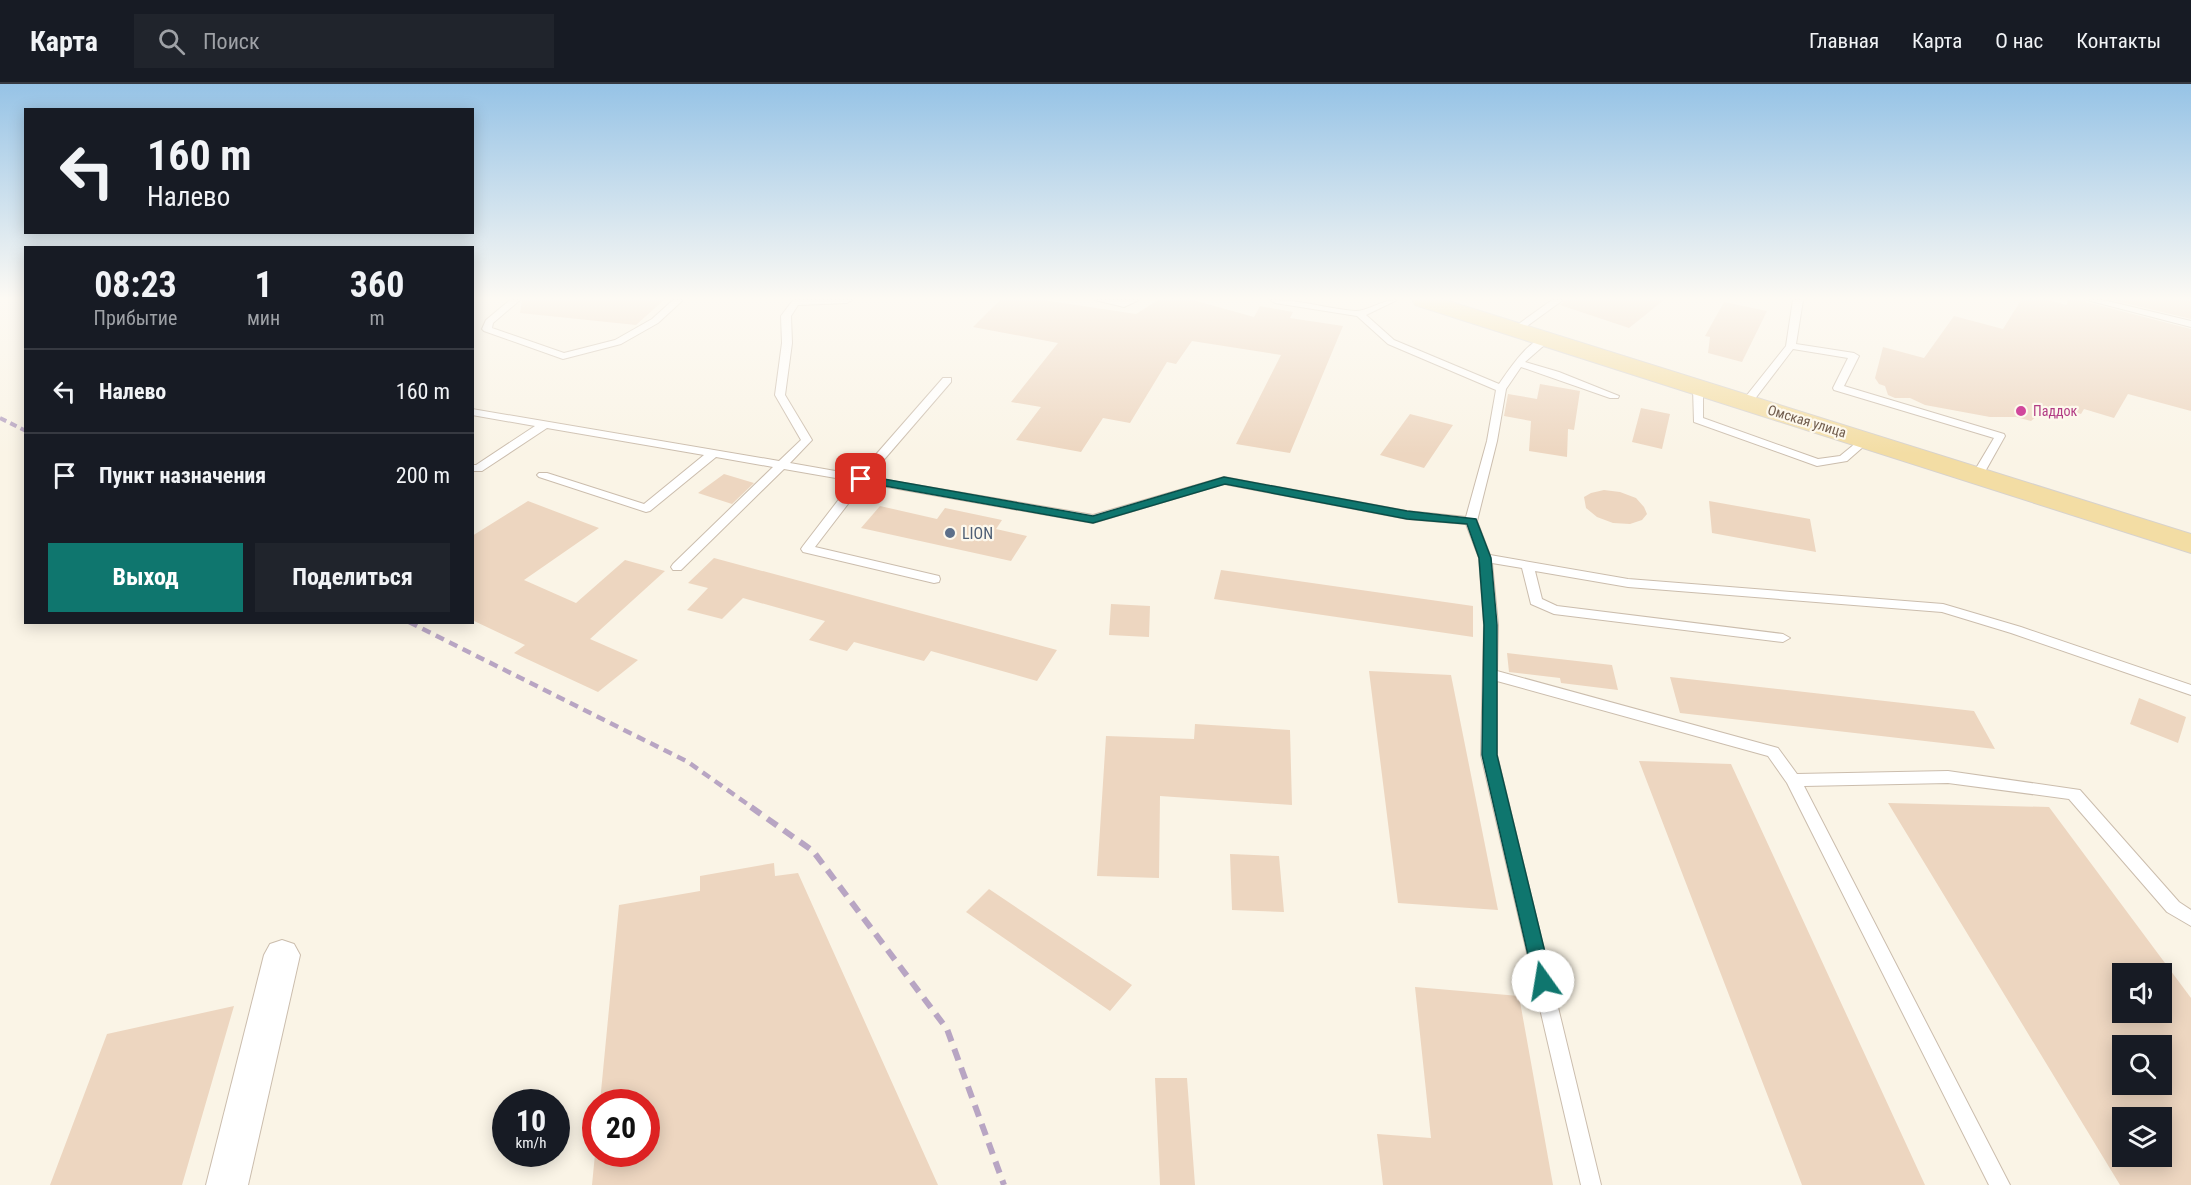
<!DOCTYPE html>
<html lang="ru">
<head>
<meta charset="utf-8">
<style>
	:root { --surface:#171b24; --page:#20242c; --text:#f1f3f6; --muted:#9ea1a6; --line:#363941; --accent:#0f766e }
	body { margin:0; font-family:"Roboto Condensed",sans-serif; background:var(--page); color:var(--text); height:100vh; display:flex; flex-direction:column; font-size:22px; white-space:nowrap }
	* { box-sizing:border-box; margin:0 }
	p { font-size:20px; color:var(--muted) }
	.icon { flex:none; width:33px; height:33px; fill:none; stroke:currentColor; stroke-width:2; stroke-linecap:round; stroke-linejoin:round }
	.map { position:relative; flex:1; overflow:hidden }
	.panel { position:absolute; left:24px; top:162px; width:450px; height:378px; display:flex; flex-direction:column; background:var(--surface); border-radius:0px; box-shadow:0 3px 15px #0003 }
	.panel>* { flex:none }
	.hud { position:absolute; left:24px; top:24px; width:450px; height:126px; border-radius:0px; box-shadow:0 3px 15px #0003; background:#171b24; color:var(--text); overflow:hidden }
	.controls { position:absolute; left:2112px; top:879px; display:grid; gap:12px }
	.controls a { display:grid; place-items:center; width:60px; height:60px; border-radius:0px; background:var(--surface); box-shadow:0 3px 15px #0003; font-size:30px }
	.speed { position:absolute; left:492px; top:1005px; display:flex; gap:12px; font-size:30px; font-weight:700; text-align:center }
	.speed>* { display:grid; place-content:center; width:78px; height:78px; border-radius:50%; background:var(--surface); box-shadow:0 3px 15px #0003; line-height:1 }
	.speed small { font-size:15px; font-weight:400 }
	.speed .limit { border:9px solid #d22; background:#fff; color:#111 }
	.pin { position:absolute; display:grid; place-items:center; width:51px; height:51px; color:#fff; margin:-26px; border-radius:12px; box-shadow:0 3px 9px #0006 }
	.me { position:absolute; width:66px; margin:-33px; rotate:347deg; stroke-linejoin:round; filter:drop-shadow(0 0 4px #0008) }
	.turn { display:flex; align-items:center; gap:21px; height:126px; padding:0 24px; font-size:27px }
	.turn .icon { width:78px; height:78px; stroke-width:2.5 }
	.turn b { display:block; font-size:42px; line-height:51px }
	.eta { display:flex; justify-content:space-evenly; align-items:center; height:102px; text-align:center }
	.eta b { font-size:36px; font-weight:700; line-height:42px }
	.cta { display:flex; gap:12px; margin-top:auto; padding:12px 24px }
	.cta a { flex:1; height:69px; border-radius:0px; background:var(--accent); color:#fff; font-size:24px; font-weight:700; line-height:69px; text-align:center }
	.cta a+a { background:var(--page); color:var(--text) }
	ul { padding:0; list-style:none }
	li { display:flex; align-items:center; gap:18px; height:84px; padding:0 24px; border-top:2px solid var(--line) }
	li div { flex:1 }
	li b { display:block; font-size:22px }
	li em { font-style:normal }
	header { display:flex; align-items:center; gap:36px; box-sizing:border-box; height:84px; padding:0 30px; background:var(--surface); border-bottom:2px solid var(--line) }
	header strong { font-size:28px }
	nav { display:flex; gap:33px; margin-inline-start:auto; font-size:21px }
	.search { width:420px; height:54px; background:var(--page); display:flex; align-items:center; gap:15px; box-sizing:border-box; padding:0 21px; border-radius:0px; color:var(--muted); font-size:22px }
	.map>svg:first-child { display:block }
	.building { fill:#edd6c0; fill-rule:evenodd }
	.lines { fill:none; stroke-linecap:round; stroke-linejoin:round }
	.service-casing { stroke:#cbbdad; stroke-width:2 }
	.minor-casing { stroke:#cbbdad; stroke-width:2 }
	.primary-casing { stroke:#d7d2cd; stroke-width:2 }
	.service { fill:#fff; fill-rule:evenodd }
	.minor { fill:#fff; fill-rule:evenodd }
	.primary { fill:#f3dda4; fill-rule:evenodd }
	.rail-far2 { stroke:#b8a5c3; stroke-width:4; stroke-dasharray:7 4.5; stroke-linecap:butt }
	.rail-far1 { stroke:#b8a5c3; stroke-width:4.5; stroke-dasharray:9 6; stroke-linecap:butt }
	.rail { stroke:#b8a5c3; stroke-width:6; stroke-dasharray:12 8; stroke-linecap:butt }
	.route { fill:#0f766e; stroke:#0a4d48; stroke-width:1.5 }
	.hotel-dot { fill:#d1479c; stroke:#fdf8ec; stroke-width:2 }
	.service-dot { fill:#5c6f8a; stroke:#fdf8ec; stroke-width:2 }
	.labels { text-anchor:middle; stroke-width:4.5; stroke-linejoin:round; paint-order:stroke }
	.far-hotel-label { font-size:14px; fill:#b23c85; stroke:#fdf8ec; text-anchor:start }
	.far-street-label { font-size:14px; fill:#715d4d; stroke:#fdf8ec }
	.service-label { font-size:16px; fill:#4e5e75; stroke:#fdf8ec; text-anchor:start }
</style>
</head>
<body>
<header>
<strong>Карта</strong>
<div class="search"><svg class="icon" aria-label="search" viewBox="0 0 24 24"><circle cx="10" cy="10" r="6"/><path d="M15 15l6 6"/></svg>Поиск</div>
<nav><a>Главная</a><a>Карта</a><a>О нас</a><a>Контакты</a></nav>
</header>
<div class="map">
<svg width="2191" height="1101" viewBox="0 0 2191 1101">
	<rect width="100%" height="100%" fill="#faf4e6"/>
	<!-- building -->
	<path class="building" d="M522,216H664L636,241L520,229Z
		M1000,216H1043L1136,230L1158,216H1193L1254,233L1260,222L1293,228L1290,234L1343,242L1290,369L1236,360L1281,271L1192,257L1176,280L1167,278L1130,339L1103,334L1081,368L1016,356L1041,323L1011,318L1058,259L973,243Z
		M1565,216H1664L1629,244L1560,221Z
		M2021,216H2048L2067,221V216H2085L2086,218L2191,245V327L2128,310L2114,334L2084,325L2081,330L2061,323L2037,332L2031,337L2016,333H1990L1925,321L1910,314H1895L1888,311L1885,302L1879,300L1875,294L1883,263L1924,274L1954,232L2003,245Z
		M2112,216H2191V235Z
		M1724,218L1767,227L1742,278L1708,269L1710,253L1705,252Z
		M1540,300L1580,307L1574,346L1568,345L1567,373L1529,367L1531,337L1504,332L1508,310L1537,315Z
		M1641,324L1670,330L1662,365L1632,358Z
		M1410,330L1453,341L1424,384L1380,371Z
		M724,390L754,399L732,420L698,409Z
		M1604,406L1620,408L1636,414L1644,423L1647,430L1642,436L1630,440L1613,439L1597,433L1586,424L1584,413L1591,409Z
		M528,417L599,444L524,496L576,519L625,476L665,487L590,555L638,576L598,608L514,569L525,561L472,536V452Z
		M1709,417L1810,435L1816,468L1712,449Z
		M880,422L937,435L945,424L1002,436L996,445L1027,452L1011,477L861,444Z
		M714,474L1057,566L1037,597L931,567L924,577L854,558L847,567L809,556L825,537L743,514L722,535L687,526L708,504L688,499Z
		M1221,486L1473,522V553L1214,515Z
		M1111,520L1150,522L1149,553L1109,551Z
		M1507,569L1612,581L1618,606L1561,599L1560,594L1509,588Z
		M1369,587L1451,591L1498,826L1398,819Z
		M1670,593L1974,627L1995,665L1680,629Z
		M2139,614L2186,633L2178,659L2130,640Z
		M1195,640L1290,646L1292,721L1160,712L1159,794L1097,792L1106,652L1194,655Z
		M1639,677L1731,680L1925,1101H1802Z
		M1888,719L2049,723L2191,914V1101H2120ZM2122,890H2162V928H2122ZM2122,962H2162V1000H2122ZM2122,1034H2162V1072H2122Z
		M1230,770L1279,772L1284,828L1232,826Z
		M774,779L775,792L798,789L938,1101H592L595,1070H646V1018H600L619,821L700,807V792Z
		M989,805L1132,901L1110,927L966,828Z
		M1415,903L1519,912L1553,1101H1383L1377,1050L1431,1054Z
		M234,922L182,1101H50L107,950Z
		M1155,994H1187L1195,1101H1160Z"/>
	<g class="lines">
		<defs>
			<path id="service" d="M510,216H520L493,239L492,244L564,269L615,256L652,235L673,216H683L658,239L621,260L563,275L484,247L482,245L486,236Z
				M793,216H852L847,219L798,221L791,232L792,259L785,311L812,356L790,379L858,391L943,294H951V298L869,393L1093,431L1224,393L1407,427L1466,433L1487,357L1496,306L1388,260L1357,232L1275,219L1270,216C1300,215 1327,225 1356,227C1368,227 1381,216 1397,216L1366,231L1394,256L1499,300C1508,287 1531,251 1549,253V257L1525,278L1559,288L1619,312L1618,314H1610L1521,283L1506,305L1497,357L1477,437L1490,471L1628,495L1943,520L2021,543L2191,601V611L2011,549L1942,528L1628,503L1535,487L1542,515L1557,522L1783,550L1790,554L1783,558L1554,530L1531,520L1522,484L1492,479L1498,541L1497,587L1778,664L1797,690L1948,687L2080,706L2179,818L2191,826V842L2167,828L2069,715L1948,699L1804,702L2010,1101H1989L1787,699L1768,672L1497,597V671L1601,1101H1581L1481,671L1484,541L1479,474L1466,440L1407,435L1224,400L1093,439L864,399L815,463L939,492L940,495L939,498L934,499L803,468L801,465L803,462L853,397L784,385L681,486H673L671,483L673,480L773,383L716,373L650,427L646,428L539,393L537,391L539,389H547L644,420L704,371L547,344L482,387H472V381H476L535,342L472,331V325L779,377L801,356L775,311L782,259L781,232Z
				M1095,216H1139L1124,223Z
				M1552,216H1563L1519,248H1513V244Z
				M1793,216H1803L1796,260L1854,269L1859,272L1844,302L2004,350L2005,352L1982,393H1974L1972,391L1994,354L1834,306L1833,304L1848,274L1793,265L1751,320H1743V316L1786,262Z
				M2087,216H2103L2191,237V243Z
				M1698,301L1703,304V334L1818,375L1840,372L1862,354L1866,353L1871,356L1847,377L1817,382L1694,338L1693,304Z"/>
			<path id="minor" d="M282,856L294,860L300,871L248,1101H206L264,871L270,860Z"/>
			<path id="primary" d="M1412,216H1445L2191,450V469L1415,221Z"/>
		</defs>
		<!-- service casing -->
		<use href="#service" class="service-casing"/>
		<!-- minor casing -->
		<use href="#minor" class="minor-casing"/>
		<!-- primary casing -->
		<use href="#primary" class="primary-casing"/>
		<!-- service -->
		<use href="#service" class="service"/>
		<!-- minor -->
		<use href="#minor" class="minor"/>
		<!-- primary -->
		<use href="#primary" class="primary"/>
		<!-- rail-far2 -->
		<path class="rail-far2" d="M0,334L26,347"/>
		<!-- rail-far1 -->
		<path class="rail-far1" d="M409,538L688,678L753,724"/>
		<!-- rail -->
		<path class="rail" d="M751,723L813,767L947,945L1004,1101"/>
	</g>
	<!-- sky -->
	<linearGradient id="sky" x2="0" y2="1"><stop stop-color="#96c3e6"/><stop offset="0.58" stop-color="#fdfaf4"/><stop offset="1" stop-color="#fdfaf4" stop-opacity="0"/></linearGradient>
	<rect width="2191" height="370" fill="url(#sky)"/>
	<!-- route -->
	<path class="route" d="M861,391L1093,432L1224,393L1407,427L1476,435L1491,474L1497,541V671L1552,897L1549,903L1543,905L1536,903L1534,897L1482,671L1484,541L1479,474L1467,440L1407,435L1225,400L1093,439L857,397L855,395Z"/>
	<!-- markers -->
	<circle class="hotel-dot" cx="2021" cy="327" r="6"/>
	<circle class="service-dot" cx="950" cy="449" r="6"/>
	<g class="labels">
		<!-- far-hotel labels -->
		<g class="far-hotel-label">
			<text x="2033" y="332">Паддок</text>
		</g>
		<!-- far-street labels -->
		<g class="far-street-label">
			<text transform="translate(1807 337) rotate(17)" y="5">Омская улица</text>
		</g>
		<!-- service labels -->
		<g class="service-label">
			<text x="962" y="455">LION</text>
		</g>
	</g>
</svg>
<div class="controls">
<a><svg class="icon" aria-label="sound" viewBox="0 0 24 24"><path d="M4 9h4l5-4v14l-5-4H4zM17 9q2 3 0 6"/></svg></a>
<a><svg class="icon" aria-label="search" viewBox="0 0 24 24"><circle cx="10" cy="10" r="6"/><path d="M15 15l6 6"/></svg></a>
<a><svg class="icon" aria-label="layers" viewBox="0 0 24 24"><path d="M12 4l9 5-9 5-9-5zM3 14l9 5 9-5"/></svg></a>
</div>
<div class="speed"><div>10<small>km/h</small></div><div class="limit">20</div></div>
<div class="pin" style="left:861px;top:395px;background:#d93025"><svg class="icon" aria-label="arrive" viewBox="0 0 24 24"><path d="M6 21V4h12l-3 4 3 4H6"/></svg></div>
<svg class="me" style="left:1543px;top:897px" viewBox="-20 -20 40 40"><circle r="19" fill="#fff"/><path d="M0-13L10 11 0 6-10 11z" fill="#0f766e"/></svg>
<div class="hud">
<div class="turn"><svg class="icon" aria-label="left" viewBox="0 0 24 24"><path d="M17 20v-9H6M10 6l-5 5 5 5"/></svg><div><b>160 m</b>Налево</div></div>
</div>
<section class="panel">
<div class="eta">
<div><b>08:23</b><p>Прибытие</p></div>
<div><b>1</b><p>мин</p></div>
<div><b>360</b><p>m</p></div>
</div>
<ul>
<li><svg class="icon" aria-label="left" viewBox="0 0 24 24"><path d="M17 20v-9H6M10 6l-5 5 5 5"/></svg><div><b>Налево</b></div><em>160 m</em></li>
<li><svg class="icon" aria-label="arrive" viewBox="0 0 24 24"><path d="M6 21V4h12l-3 4 3 4H6"/></svg><div><b>Пункт назначения</b></div><em>200 m</em></li>
</ul>
<div class="cta"><a>Выход</a><a>Поделиться</a></div>
</section>
</div>
</body>
</html>
